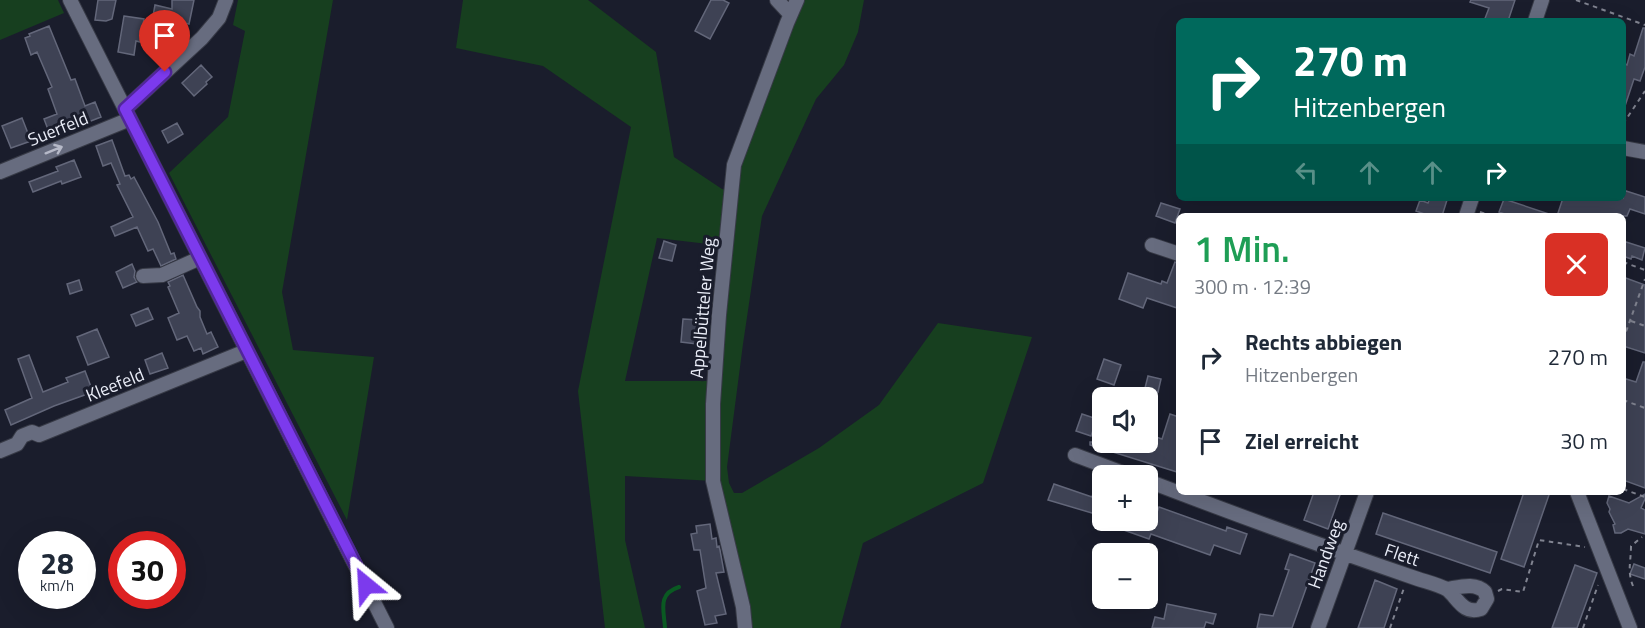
<!DOCTYPE html>
<html lang="de">
<head>
<meta charset="utf-8">
<style>
	:root { --surface:#fff; --page:#f6f6f7; --text:#1f2937; --muted:#747a83 }
	body { margin:0; font-family:"Titillium Web",sans-serif; background:var(--page); color:var(--text); height:100vh; display:flex; flex-direction:column; font-size:22px; white-space:nowrap }
	* { box-sizing:border-box; margin:0 }
	p { font-size:20px; color:var(--muted) }
	.icon { flex:none; width:33px; height:33px; fill:none; stroke:currentColor; stroke-width:2; stroke-linecap:round; stroke-linejoin:round }
	.map { position:relative; flex:1; overflow:hidden }
	.details { position:absolute; left:1176px; top:213px; width:450px; height:282px; display:flex; flex-direction:column; background:var(--surface); border-radius:9px; box-shadow:0 6px 24px #0002 }
	.details>* { flex:none }
	.top-card { position:absolute; left:1176px; top:18px; width:450px; height:183px; border-radius:9px; box-shadow:0 6px 24px #0002; background:#00695c; color:#fff; overflow:hidden }
	.controls { position:absolute; left:1092px; top:387px; display:grid; gap:12px }
	.controls a { display:grid; place-items:center; width:66px; height:66px; border-radius:9px; background:var(--surface); box-shadow:0 6px 24px #0002; font-size:30px }
	.speed { position:absolute; left:18px; top:531px; display:flex; gap:12px; font-size:30px; font-weight:700; text-align:center }
	.speed>* { display:grid; place-content:center; width:78px; height:78px; border-radius:50%; background:var(--surface); box-shadow:0 6px 24px #0002; line-height:1 }
	.speed small { font-size:15px; font-weight:400 }
	.speed .limit { border:9px solid #d22; background:#fff; color:#111 }
	.pin { position:absolute; display:grid; place-items:center; width:51px; height:51px; color:#fff; margin:-62px -26px; border-radius:50% 50% 50% 0; rotate:-45deg; box-shadow:0 0 6px #0007 }
	.pin .icon { rotate:45deg }
	.me { position:absolute; width:66px; margin:-33px; rotate:333deg; stroke-linejoin:round; filter:drop-shadow(0 0 4px #0008) }
	.turn { display:flex; align-items:center; gap:21px; height:126px; padding:0 18px; font-size:27px }
	.turn .icon { width:78px; height:78px; stroke-width:2.5 }
	.turn b { display:block; font-size:42px; line-height:51px }
	.lanes { display:flex; align-items:center; height:57px; padding:0 18px; background:#0003; justify-content:center; gap:30px; direction:ltr }
	.lanes .off { opacity:.35 }
	.round { display:grid; place-items:center; flex:none; width:63px; height:63px; border-radius:9px; background:var(--page) }
	.headline { display:flex; align-items:center; justify-content:space-between; height:102px; padding:0 18px }
	h1 { font-size:36px; font-weight:600; line-height:45px; color:#1e9e55 }
	ul { padding:0; list-style:none }
	li { display:flex; align-items:center; gap:18px; height:84px; padding:0 18px }
	li div { flex:1 }
	li b { display:block; font-size:22px }
	li em { font-style:normal }
	.map>svg:first-child { display:block }
	.green { fill:#173f1f; fill-rule:evenodd }
	.lines { fill:none; stroke-linecap:round; stroke-linejoin:round }
	.stream { stroke:#0a5922; stroke-width:4 }
	.building { fill:#3e4254; stroke:#63677a; stroke-width:1.5 }
	.minor-casing { stroke:#373a46; stroke-width:16 }
	.path { stroke:#808390; stroke-width:2; stroke-dasharray:4.5 4.5; stroke-linecap:butt }
	.minor { stroke:#676c7f; stroke-width:14 }
	.oneway { stroke:#b6b9c8 }
	.route-casing { stroke:#51269a; stroke-width:15 }
	.route { stroke:#7c3aed; stroke-width:10 }
	.labels { text-anchor:middle; stroke-width:6; stroke-linejoin:round; paint-order:stroke }
	.street-label { font-size:18px; fill:#eaedf8; stroke:#1a1d2c }
</style>
</head>
<body>
<div class="map">
<svg width="1645" height="628" viewBox="0 0 1645 628">
	<rect width="100%" height="100%" fill="#1a1d2c"/>
	<!-- green -->
	<path class="green" d="M0,0H58L64,13L0,40Z
		M238,0H333L282,292L293,350L374,357L347,520L169,173L228,117L245,31L233,25Z
		M463,0H588L656,52L674,157L722,189L731,191L797,0H864L858,32L844,65L816,99L762,216L743,344L727,467L729,483L734,493H742L819,448L879,405L938,323L1032,337L983,483L863,543L840,628H745L713,481L625,476V540L645,628H605L578,391L631,127L543,66L456,48ZM657,238L725,246L713,381H625Z"/>
	<g class="lines">
		<!-- stream -->
		<path class="stream" d="M665,628C664,610 657,594 679,587"/>
	</g>
	<!-- building -->
	<path class="building" d="M98,0H116L112,19L106,21L95,20Z
		M172,0H194L189,24L153,16L155,5L172,9Z
		M711,0H723L729,3L710,39L695,31Z
		M1471,0H1515L1508,21H1484L1489,8L1470,2Z
		M124,16L144,19L140,42L136,41L134,55L118,52Z
		M49,26L71,80L75,79L85,106L95,102L101,117L78,126L76,121L49,132L44,119L57,114L48,89L52,87L37,52L31,55L25,38L30,36L29,34Z
		M1643,28H1645V67L1640,81L1634,79L1625,106H1623V63L1627,65L1630,54L1634,56Z
		M169,34L177,42L167,51L160,43Z
		M201,65L212,77L206,82L207,84L194,96L182,83Z
		M22,118L31,141L11,148L2,126Z
		M177,123L183,134L168,143L162,131Z
		M112,140L125,176L129,175L131,179L134,177L158,222L171,254L174,253L176,259L161,266L153,249L148,251L137,227L115,236L111,227L133,217L117,185L120,184L111,163L103,166L96,146Z
		M74,160L81,177L62,184L61,181L33,192L29,182L58,171L56,167Z
		M1623,190L1645,197V214L1630,209L1627,216H1557L1563,198H1623Z
		M1430,198H1440L1447,200L1442,216H1430L1416,211L1420,200L1428,203Z
		M1504,199L1549,214V216H1510L1499,212Z
		M1161,203L1180,209L1175,223L1156,216Z
		M664,241L676,245L672,261L659,258Z
		M1623,241L1645,248L1642,260L1632,256L1631,259L1623,256Z
		M1175,262L1179,263V301L1177,308L1147,298L1143,308L1119,299L1128,273L1161,284L1162,281L1167,283Z
		M132,264L135,271L134,277L137,282L123,288L116,272Z
		M183,275L197,307L200,311V317L207,334L211,332L218,347L203,354L201,348L194,351L187,336L177,340L168,318L179,313L168,287L170,286L168,282Z
		M1623,277L1645,285V353L1623,346Z
		M79,280L82,290L70,294L67,284Z
		M148,308L153,319L136,326L131,315Z
		M683,319L699,320L697,344L681,342Z
		M97,329L109,357L88,365L77,337Z
		M162,353L168,368L150,374L145,360Z
		M29,355L43,392L68,382L66,378L85,371L93,392L54,406L11,425L5,410L32,398L18,359Z
		M1104,359L1121,365L1114,385L1097,379Z
		M1643,362H1645V488L1623,480V378L1636,382Z
		M1148,376L1161,379L1158,392L1145,388Z
		M1082,414L1097,419L1091,436L1076,431Z
		M1170,414L1179,417V465L1177,472L1090,445V442H1148L1150,435L1162,439Z
		M1099,474L1102,475V516L1048,500L1054,484L1092,497Z
		M1314,492H1341L1328,529L1304,520Z
		M1524,492H1550L1524,567L1501,559Z
		M1645,494V499L1641,508L1645,510V534L1628,529L1621,533H1615L1613,525L1615,524L1609,512L1610,509L1607,503L1609,496L1629,503Z
		M1159,507L1226,531L1227,527L1247,534L1240,554L1214,545L1210,555L1151,534L1149,539L1101,522V520H1154Z
		M1383,513L1497,552L1490,573L1376,534Z
		M710,524L712,539L716,538L717,547L719,546L720,550L724,572L716,573L726,614L715,616L717,623L705,625L697,591L706,588L700,550H694L691,534L697,533L696,526Z
		M1290,554L1315,563L1292,628H1257L1260,614L1273,616L1289,570L1285,569Z
		M1634,564L1645,568V579L1630,574Z
		M1575,565L1597,573L1577,628H1552Z
		M1375,580L1397,589L1384,628H1358Z
		M1167,604L1216,614L1213,624L1206,622L1204,628H1152L1155,617L1164,619Z"/>
	<g class="lines">
		<defs>
			<path id="minor" d="M70,0L387,628
				M777,0L790,14
				M1535,21L1542,0
				M125,109L202,38L219,18L226,0
				M1623,148L1645,152
				M0,172L130,119
				M1466,216L1472,198
				M1152,245L1179,254
				M143,276L162,275L200,258
				M0,451L17,444L22,436L32,432L39,435L246,351
				M1075,455L1131,476
				M1148,481C1237,515 1327,548 1418,579C1427,582 1440,585 1448,590C1458,599 1464,615 1481,609L1487,599L1485,592C1475,582 1460,587 1447,589
				M1577,492L1630,628
				M745,628L743,607L713,481V404L719,315L734,165L787,23L797,0
				M1318,628L1367,492"/>
		</defs>
		<!-- minor casing -->
		<use href="#minor" class="minor-casing"/>
		<!-- path -->
		<path class="path" d="M1576,0L1645,25
			M1623,124L1645,91
			M1480,212L1491,216
			M1623,262L1645,270
			M1631,321L1645,326
			M1623,340L1645,279
			M1623,400L1645,408
			M1623,489L1645,497
			M1633,586C1627,571 1631,562 1631,546L1642,537
			M1498,591L1502,589L1523,592L1539,540L1585,547
			M1390,628L1404,588
			M1583,628L1598,585"/>
		<!-- minor -->
		<use href="#minor" class="minor"/>
	</g>
	<!-- one-way arrows -->
	<defs><path id="oneway-shaft" d="M-6 0H5M1.5-3L5.5 0L1.5 3" fill="none" stroke-width="1.6" stroke-linecap="round" stroke-linejoin="round" transform="scale(1.5)"/></defs>
	<use class="oneway" href="#oneway-shaft" transform="translate(54 150) rotate(-22)"/>
	<g class="lines">
		<defs>
			<path id="route" d="M165,72L125,109L366,585"/>
		</defs>
		<!-- route casing -->
		<use href="#route" class="route-casing"/>
		<!-- route -->
		<use href="#route" class="route"/>
	</g>
	<g class="labels">
		<!-- street labels -->
		<g class="street-label">
			<text transform="translate(58 129) rotate(-22)" y="6">Suerfeld</text>
			<text transform="translate(703 308) rotate(-85)" y="6">Appelbütteler Weg</text>
			<text transform="translate(115 385) rotate(-22)" y="6">Kleefeld</text>
			<text transform="translate(1326 554) rotate(-70)" y="6">Handweg</text>
			<text transform="translate(1402 555) rotate(19)" y="6">Flett</text>
		</g>
	</g>
</svg>
<div class="controls">
<a><svg class="icon" aria-label="sound" viewBox="0 0 24 24"><path d="M4 9h4l5-4v14l-5-4H4zM17 9q2 3 0 6"/></svg></a>
<a>+</a>
<a>−</a>
</div>
<div class="speed"><div>28<small>km/h</small></div><div class="limit">30</div></div>
<div class="pin" style="left:165px;top:72px;background:#d93025"><svg class="icon" aria-label="arrive" viewBox="0 0 24 24"><path d="M6 21V4h12l-3 4 3 4H6"/></svg></div>
<svg class="me" style="left:366px;top:585px" viewBox="-20 -20 40 40"><path d="M0-17L14 15 0 8-14 15z" fill="#7c3aed" stroke="#fff" stroke-width="4"/></svg>
<div class="top-card">
<div class="turn"><svg class="icon" aria-label="right" viewBox="0 0 24 24"><path d="M7 20v-9h11M14 6l5 5-5 5"/></svg><div><b>270 m</b>Hitzenbergen</div></div>
<div class="lanes"><svg class="icon off" aria-label="left" viewBox="0 0 24 24"><path d="M17 20v-9H6M10 6l-5 5 5 5"/></svg><svg class="icon off" aria-label="ahead" viewBox="0 0 24 24"><path d="M12 20V5M6 11l6-6 6 6"/></svg><svg class="icon off" aria-label="ahead" viewBox="0 0 24 24"><path d="M12 20V5M6 11l6-6 6 6"/></svg><svg class="icon" aria-label="right" viewBox="0 0 24 24"><path d="M7 20v-9h11M14 6l5 5-5 5"/></svg></div>
</div>
<section class="details">
<div class="headline"><div><h1>1 Min.</h1><p>300 m · 12:39</p></div><a class="round" style="background:#d93025;color:#fff"><svg class="icon" aria-label="close" viewBox="0 0 24 24"><path d="M6 6l12 12M18 6L6 18"/></svg></a></div>
<ul>
<li><svg class="icon" aria-label="right" viewBox="0 0 24 24"><path d="M7 20v-9h11M14 6l5 5-5 5"/></svg><div><b>Rechts abbiegen</b><p>Hitzenbergen</p></div><em>270 m</em></li>
<li><svg class="icon" aria-label="arrive" viewBox="0 0 24 24"><path d="M6 21V4h12l-3 4 3 4H6"/></svg><div><b>Ziel erreicht</b></div><em>30 m</em></li>
</ul>
</section>
</div>
</body>
</html>
